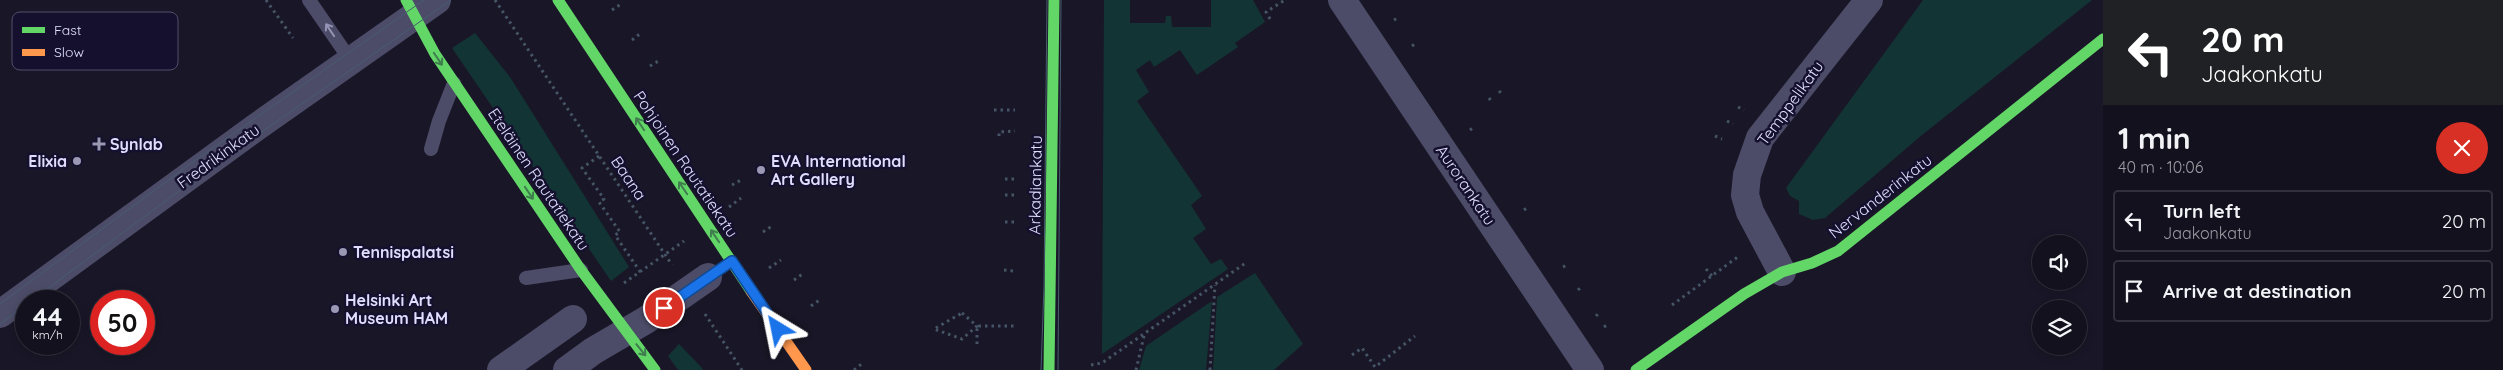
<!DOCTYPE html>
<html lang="en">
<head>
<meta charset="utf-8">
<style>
	:root { --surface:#13111d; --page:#1c1a26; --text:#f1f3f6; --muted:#9d9da4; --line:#32313b }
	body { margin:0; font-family:Quicksand,sans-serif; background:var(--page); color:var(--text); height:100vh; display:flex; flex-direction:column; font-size:19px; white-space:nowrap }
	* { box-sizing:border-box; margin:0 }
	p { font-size:16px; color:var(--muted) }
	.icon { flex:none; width:28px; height:28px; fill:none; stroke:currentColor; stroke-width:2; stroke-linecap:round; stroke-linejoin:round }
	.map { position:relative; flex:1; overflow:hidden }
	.panel { display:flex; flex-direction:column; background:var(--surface); width:400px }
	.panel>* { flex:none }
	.top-card { background:#202124; color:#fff; overflow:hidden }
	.fabs { position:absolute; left:2032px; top:235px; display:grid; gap:10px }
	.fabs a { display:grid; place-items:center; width:55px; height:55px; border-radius:50%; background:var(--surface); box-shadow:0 2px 8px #0003,0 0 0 1px var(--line); font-size:25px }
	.speed { position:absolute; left:15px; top:290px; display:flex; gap:10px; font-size:25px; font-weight:700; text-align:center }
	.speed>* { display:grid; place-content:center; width:65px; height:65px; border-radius:50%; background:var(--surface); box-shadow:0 2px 8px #0003,0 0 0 1px var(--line); line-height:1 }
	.speed small { font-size:12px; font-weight:400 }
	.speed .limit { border:8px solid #d22; background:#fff; color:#111 }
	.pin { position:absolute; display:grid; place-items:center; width:42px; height:42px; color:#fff; margin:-21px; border:2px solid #fff; border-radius:50%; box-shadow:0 1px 5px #0007 }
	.me { position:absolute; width:55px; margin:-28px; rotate:325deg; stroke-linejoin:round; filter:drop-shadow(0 0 4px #0008) }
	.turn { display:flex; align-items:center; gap:18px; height:105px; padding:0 15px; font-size:22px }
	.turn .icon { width:65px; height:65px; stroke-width:2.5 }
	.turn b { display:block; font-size:35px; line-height:42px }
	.round { display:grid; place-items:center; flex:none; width:52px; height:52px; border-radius:26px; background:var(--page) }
	.summary { display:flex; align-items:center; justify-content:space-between; height:85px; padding:0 15px }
	h1 { font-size:30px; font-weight:800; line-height:38px }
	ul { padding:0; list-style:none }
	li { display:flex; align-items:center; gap:15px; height:62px; margin:0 10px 8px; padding:0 5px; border:2px solid var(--line); border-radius:5px }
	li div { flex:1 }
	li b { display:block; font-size:19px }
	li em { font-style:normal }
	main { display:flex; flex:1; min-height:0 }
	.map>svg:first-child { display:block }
	.green { fill:#133435 }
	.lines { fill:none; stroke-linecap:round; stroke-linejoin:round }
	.path { stroke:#455566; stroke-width:3; stroke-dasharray:2.5 4; stroke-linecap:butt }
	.lane { stroke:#4c4c68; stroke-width:14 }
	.street { stroke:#4c4c68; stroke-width:28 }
	.fast { stroke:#63d668; stroke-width:11 }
	.slow { stroke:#ff974d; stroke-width:11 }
	.tram { stroke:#465d70; stroke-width:1 }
	.path-bridge { stroke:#455566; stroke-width:3; stroke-dasharray:2.5 4; stroke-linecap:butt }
	.street-bridge { stroke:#4c4c68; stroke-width:28 }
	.oneway { stroke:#9694b4 }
	.oneway2 { stroke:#3f7d4e }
	.route-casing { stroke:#114b97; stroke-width:12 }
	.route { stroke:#1a73e8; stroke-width:9 }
	.poi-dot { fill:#9a98b3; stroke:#14102e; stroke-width:2 }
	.labels { text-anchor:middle; stroke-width:5; stroke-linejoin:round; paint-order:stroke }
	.street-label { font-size:16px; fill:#e0ddff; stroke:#14102e }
	.poi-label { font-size:16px; font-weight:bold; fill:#e0ddff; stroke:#14102e; text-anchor:start }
	.key { fill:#14102e; stroke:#514e6d; stroke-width:1 }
	.key-label { font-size:14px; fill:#e0ddff }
</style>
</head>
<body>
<main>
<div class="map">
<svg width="2103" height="370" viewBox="0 0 2103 370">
	<rect width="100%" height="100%" fill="#191727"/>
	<!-- green -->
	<path class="green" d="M1104,0H1130V23H1165L1166,16H1171L1172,27H1211V0H1253L1265,22L1235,43L1238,47L1197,75L1180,50L1154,67L1150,60L1136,70L1149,92L1137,101L1202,196L1191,205L1206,229L1193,238L1211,264L1221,259L1228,269L1102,354Z
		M1923,0H2092L1922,135L1825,218L1813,220L1799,214V201L1790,196L1786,188Z
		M475,33L510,77L629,267L611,281L452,48Z
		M1255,273L1303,344L1274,370H1213L1217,297Z
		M1212,301L1206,370H1139L1146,346Z
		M679,344L702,368L703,370H678L668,356Z"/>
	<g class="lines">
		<!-- path -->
		<path class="path" d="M266,0L293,38
			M495,0L672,265
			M612,10L621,4
			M1270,19L1266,12L1285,0
			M1394,20L1399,17
			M632,40L641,33
			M1412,46L1416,43
			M650,66L660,60
			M1499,91L1502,94
			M1489,98L1492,102
			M1738,107L1744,110
			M994,110H1015
			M1727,121L1733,124
			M1470,130L1474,127
			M999,136V132L1015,131
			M1715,136L1722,139
			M599,156L582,168L604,199L599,202L620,232L615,235L641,273
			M1005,179H1015
			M732,185L741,180
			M1005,195H1015
			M729,207L741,198
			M1524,210L1528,207
			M1005,222H1015
			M763,232L772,226
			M1563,267L1567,265
			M769,268L781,260
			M1706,269L1712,276
			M1004,270L1014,271
			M794,280L804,273
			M1578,290L1582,286
			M1672,305L1739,256
			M811,306L821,299
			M962,313L977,326L962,339L934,329Z
			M705,314L742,370
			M1596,316L1600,312
			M1604,327L1608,324
			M47,344L50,348
			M977,344V326H1014
			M1352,355L1362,348L1375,367L1415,336
			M1091,365L1102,363L1247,262
			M854,370L864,362
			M1136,370L1144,336
			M1210,370L1215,285"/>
		<!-- lane -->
		<path class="lane" d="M309,0L351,61
			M431,149L439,121L454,83
			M526,278L581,270"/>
		<!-- street -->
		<path class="street" d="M1342,0L1590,370
			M1782,272L1750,212L1745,195L1747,175L1760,138L1869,0
			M0,314L255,128L437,0
			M501,370L573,319
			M567,370L593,351L646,320"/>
		<!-- fast -->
		<path class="fast" d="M406,0L435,54L581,270L655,370
			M558,0L751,291
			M1049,370L1054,0
			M1636,370L1744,294L1782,272L1812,263L1838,251L2103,39"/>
		<!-- slow -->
		<path class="slow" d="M751,291L806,370"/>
		<!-- tram -->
		<path class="tram" d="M31,301L210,168L451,0
			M0,304L193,162L424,0
			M0,324L26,305
			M1041,370L1044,286L1047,0
			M1058,370L1061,0"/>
		<!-- path-bridge -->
		<path class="path-bridge" d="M624,283L684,241"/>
		<!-- street-bridge -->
		<path class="street-bridge" d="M649,318L708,277"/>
	</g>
	<!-- one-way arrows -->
	<defs><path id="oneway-shaft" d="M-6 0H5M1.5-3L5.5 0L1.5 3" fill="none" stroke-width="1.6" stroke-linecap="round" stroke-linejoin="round" transform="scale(1.25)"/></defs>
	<use class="oneway" href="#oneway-shaft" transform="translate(330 30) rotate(-124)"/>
	<g class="oneway2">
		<use href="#oneway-shaft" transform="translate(438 59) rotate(56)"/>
		<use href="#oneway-shaft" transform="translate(640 124) rotate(-124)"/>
		<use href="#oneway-shaft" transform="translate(683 188) rotate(-124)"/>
		<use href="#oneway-shaft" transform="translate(529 193) rotate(56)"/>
		<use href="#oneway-shaft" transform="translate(715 236) rotate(-124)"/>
		<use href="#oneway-shaft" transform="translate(641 350) rotate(51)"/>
	</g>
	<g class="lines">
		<defs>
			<path id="route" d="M664,308L732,261L778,329"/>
		</defs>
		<!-- route casing -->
		<use href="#route" class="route-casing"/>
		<!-- route -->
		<use href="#route" class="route"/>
	</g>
	<!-- markers -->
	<g class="poi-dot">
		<path d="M96.5 136.5h5v5h5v5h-5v5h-5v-5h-5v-5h5z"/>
		<circle cx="77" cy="161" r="5"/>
		<circle cx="761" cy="170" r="5"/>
		<circle cx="343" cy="252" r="5"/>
		<circle cx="335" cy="309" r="5"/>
	</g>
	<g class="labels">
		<!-- street labels -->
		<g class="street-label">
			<text transform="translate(1790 103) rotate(-54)" y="6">Temppelikatu</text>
			<text transform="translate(218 156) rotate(-36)" y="6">Fredrikinkatu</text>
			<text transform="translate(686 164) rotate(56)" y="6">Pohjoinen Rautatiekatu</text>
			<text transform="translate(629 178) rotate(56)" y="6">Baana</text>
			<text transform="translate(539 179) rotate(56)" y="6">Eteläinen Rautatiekatu</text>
			<text transform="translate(1035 185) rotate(-89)" y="6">Arkadiankatu</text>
			<text transform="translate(1466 185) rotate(56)" y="6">Aurorankatu</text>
			<text transform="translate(1880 196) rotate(-38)" y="6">Nervanderinkatu</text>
		</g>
		<!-- poi labels -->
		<g class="poi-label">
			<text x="110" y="150">Synlab</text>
			<text x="67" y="167" text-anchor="end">Elixia</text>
			<text x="771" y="167">EVA International<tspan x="771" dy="18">Art Gallery</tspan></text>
			<text x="353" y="258">Tennispalatsi</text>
			<text x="345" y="306">Helsinki Art<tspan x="345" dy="18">Museum HAM</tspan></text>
		</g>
	</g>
	<!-- legend -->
	<rect x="12" y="12" width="166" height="58" rx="8" class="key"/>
	<rect x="22" y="27" width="23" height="6" fill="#63d668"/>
	<rect x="22" y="49" width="23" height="7" fill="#ff974d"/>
	<g class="key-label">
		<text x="54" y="35">Fast</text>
		<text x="54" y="57">Slow</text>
	</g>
</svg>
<div class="fabs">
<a><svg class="icon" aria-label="sound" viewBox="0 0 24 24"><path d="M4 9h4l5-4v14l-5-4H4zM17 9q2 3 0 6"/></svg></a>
<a><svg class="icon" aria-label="layers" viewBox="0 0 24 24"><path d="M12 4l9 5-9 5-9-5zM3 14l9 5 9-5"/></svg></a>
</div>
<div class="speed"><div>44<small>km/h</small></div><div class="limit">50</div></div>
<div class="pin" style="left:664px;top:308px;background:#d93025"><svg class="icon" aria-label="arrive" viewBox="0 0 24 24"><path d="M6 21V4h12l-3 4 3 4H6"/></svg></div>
<svg class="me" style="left:778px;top:329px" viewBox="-20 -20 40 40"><path d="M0-17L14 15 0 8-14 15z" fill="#1a73e8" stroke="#fff" stroke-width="4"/></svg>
</div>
<section class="panel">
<div class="top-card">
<div class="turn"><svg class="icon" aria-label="left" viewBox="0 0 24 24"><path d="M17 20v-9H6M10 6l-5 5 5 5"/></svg><div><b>20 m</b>Jaakonkatu</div></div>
</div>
<div class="summary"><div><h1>1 min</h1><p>40 m · 10:06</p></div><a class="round" style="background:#d93025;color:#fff"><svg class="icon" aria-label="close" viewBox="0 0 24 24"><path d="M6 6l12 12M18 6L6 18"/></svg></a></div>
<ul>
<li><svg class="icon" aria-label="left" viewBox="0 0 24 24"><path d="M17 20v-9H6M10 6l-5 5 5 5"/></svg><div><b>Turn left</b><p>Jaakonkatu</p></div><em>20 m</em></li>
<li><svg class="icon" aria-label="arrive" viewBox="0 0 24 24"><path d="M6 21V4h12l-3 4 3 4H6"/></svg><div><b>Arrive at destination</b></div><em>20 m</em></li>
</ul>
</section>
</main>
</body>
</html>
